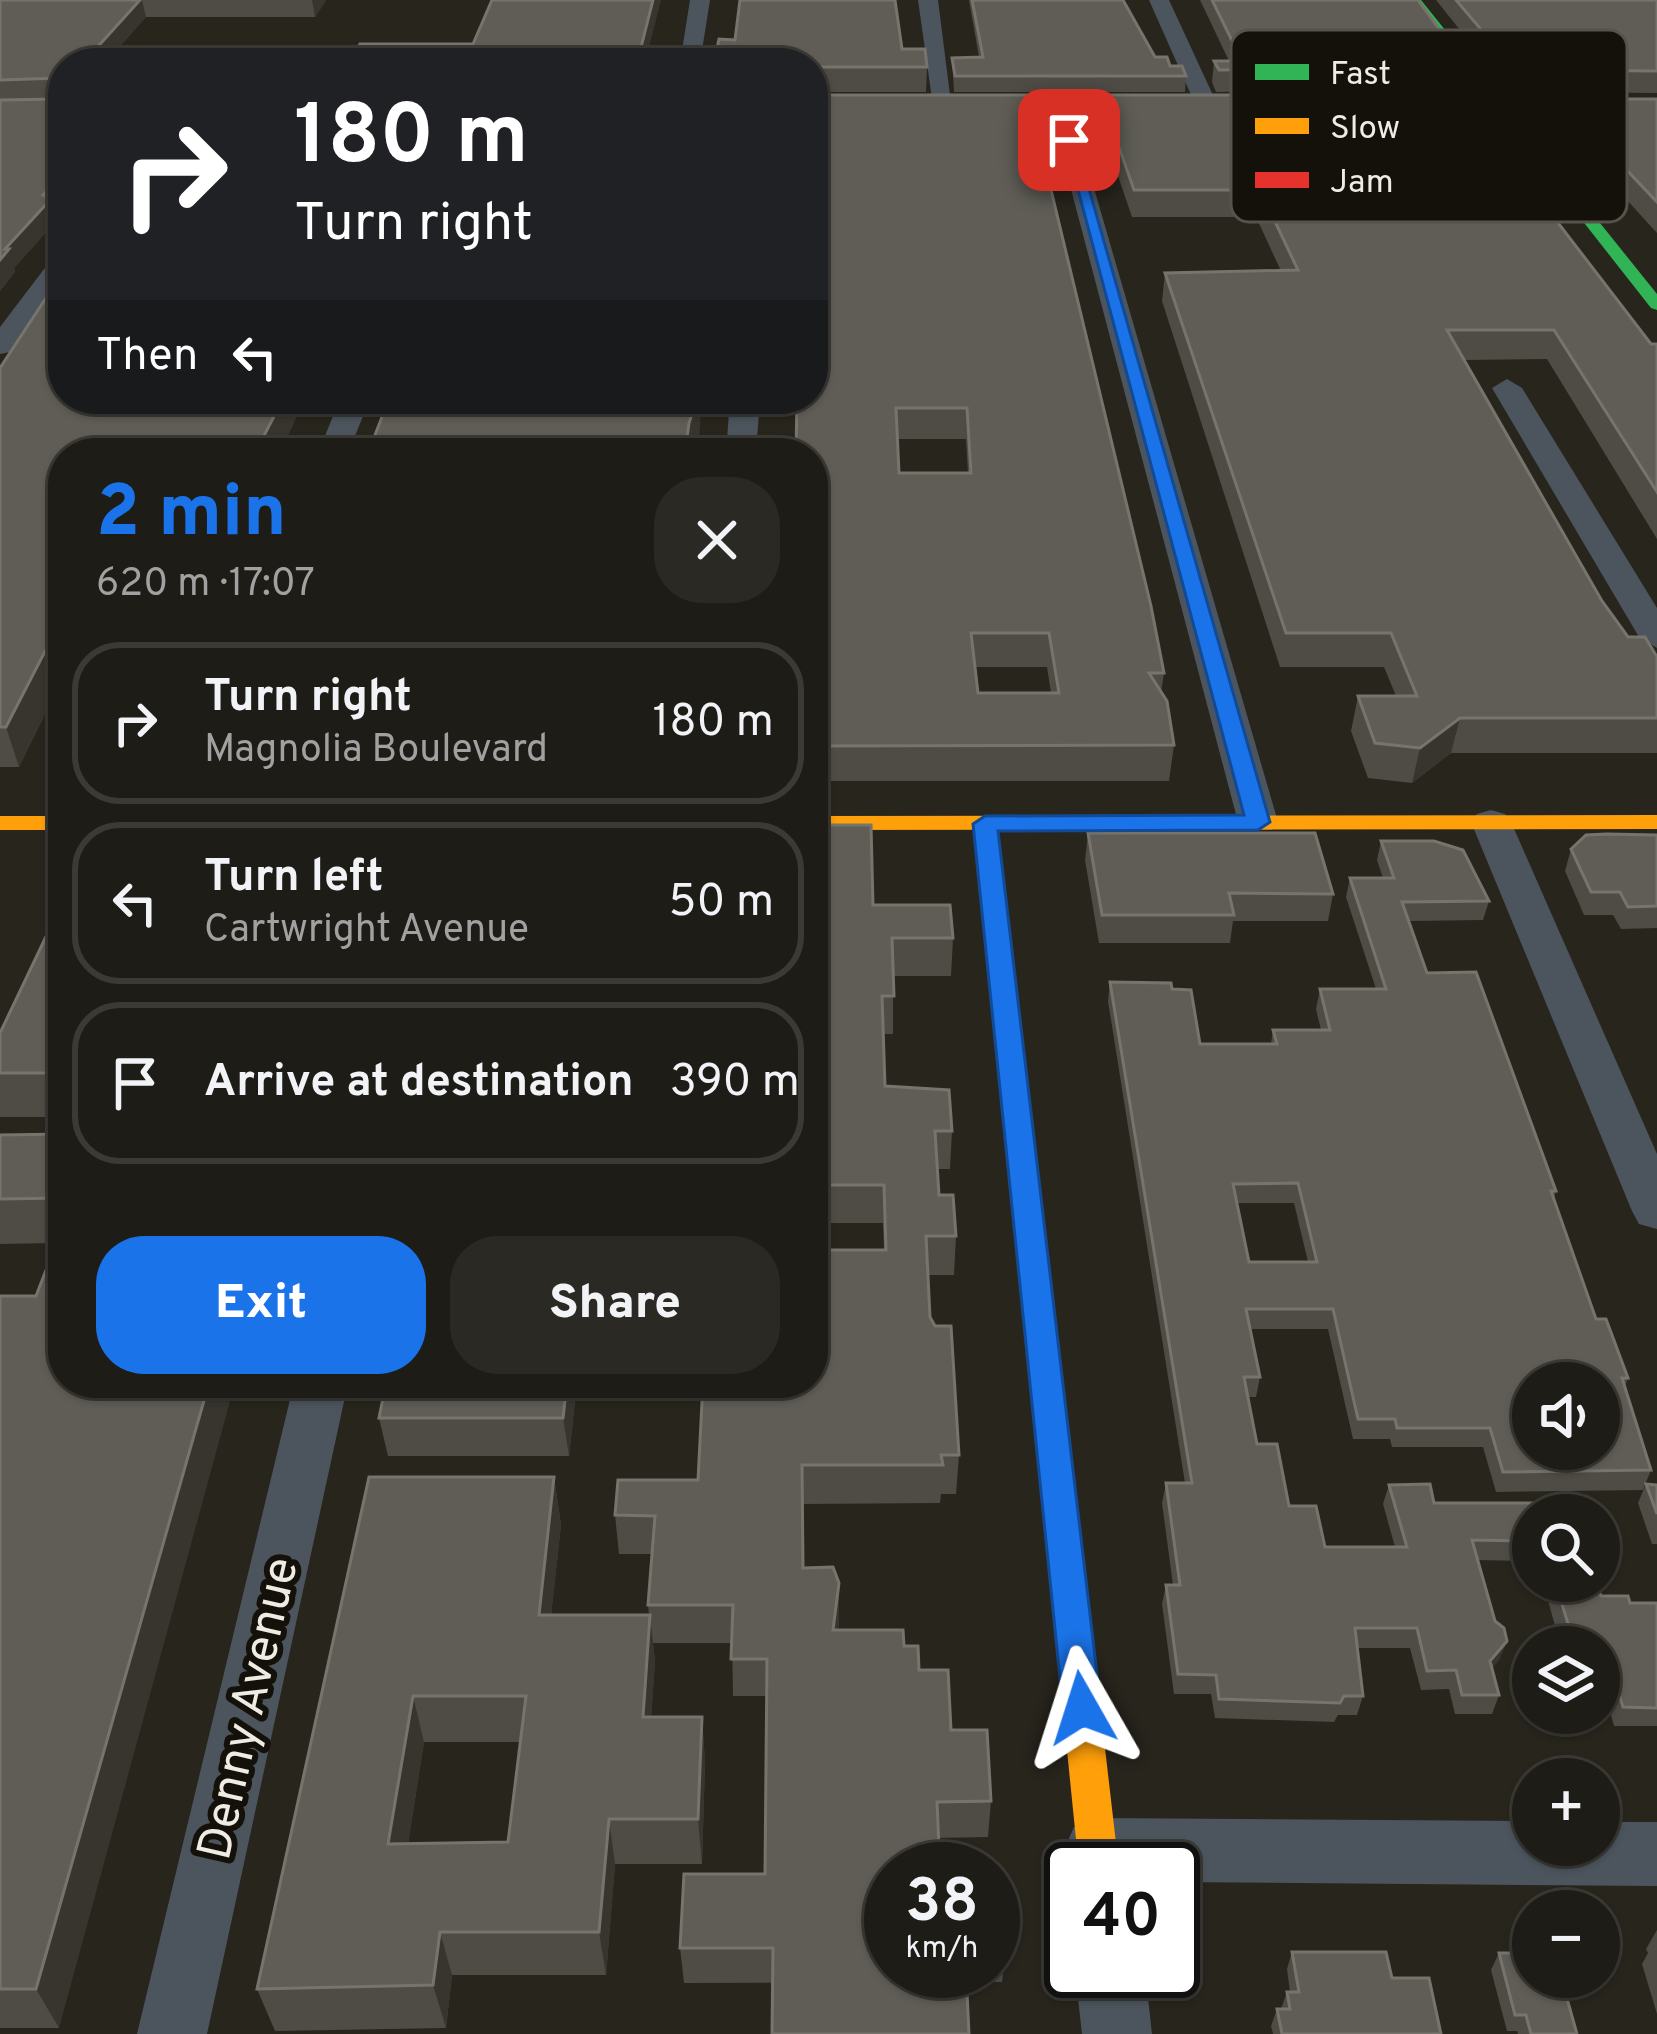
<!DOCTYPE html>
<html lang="en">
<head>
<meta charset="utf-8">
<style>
	:root { --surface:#1e1c16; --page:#2b2923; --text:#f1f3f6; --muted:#a1a1a1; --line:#3c3a35; --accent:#1a73e8 }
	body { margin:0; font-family:Overpass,sans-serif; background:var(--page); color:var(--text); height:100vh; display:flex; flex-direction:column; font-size:45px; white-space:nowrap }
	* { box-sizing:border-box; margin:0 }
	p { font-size:39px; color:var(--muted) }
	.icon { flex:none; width:66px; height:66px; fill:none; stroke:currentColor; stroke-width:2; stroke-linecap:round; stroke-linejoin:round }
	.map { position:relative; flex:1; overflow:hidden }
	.panel { position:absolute; left:48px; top:438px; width:780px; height:960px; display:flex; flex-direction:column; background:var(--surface); border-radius:48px; box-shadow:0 3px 9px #0004,0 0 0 3px var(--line) }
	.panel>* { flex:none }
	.banner { position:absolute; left:48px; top:48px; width:780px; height:366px; border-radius:48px; box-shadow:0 3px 9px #0004,0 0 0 3px var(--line); background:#202124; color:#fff; overflow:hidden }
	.tools { position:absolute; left:1512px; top:1362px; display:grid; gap:24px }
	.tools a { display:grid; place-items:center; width:108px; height:108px; border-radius:50%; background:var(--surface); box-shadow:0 3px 9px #0004,0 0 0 3px var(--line); font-size:60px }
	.speed { position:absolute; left:864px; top:1842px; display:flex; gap:24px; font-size:60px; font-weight:700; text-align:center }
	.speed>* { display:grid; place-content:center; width:156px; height:156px; border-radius:50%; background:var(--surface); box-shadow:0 3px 9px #0004,0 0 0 3px var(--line); line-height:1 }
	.speed small { font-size:30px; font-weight:400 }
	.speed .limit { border:6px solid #111; border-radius:18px; background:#fff; color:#111 }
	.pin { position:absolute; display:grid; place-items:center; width:102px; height:102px; color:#fff; margin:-51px; border-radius:24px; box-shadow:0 6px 18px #0006 }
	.me { position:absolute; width:132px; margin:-66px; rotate:354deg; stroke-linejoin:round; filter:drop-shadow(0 0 9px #0008) }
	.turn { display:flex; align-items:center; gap:42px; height:252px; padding:0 48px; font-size:54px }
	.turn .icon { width:156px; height:156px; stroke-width:2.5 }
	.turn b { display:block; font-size:84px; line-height:102px }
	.then { display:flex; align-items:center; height:114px; padding:0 48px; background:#0003; gap:24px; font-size:45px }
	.round { display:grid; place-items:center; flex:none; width:126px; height:126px; border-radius:48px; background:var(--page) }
	.overview { display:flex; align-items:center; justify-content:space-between; height:204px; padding:0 48px }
	h1 { font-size:72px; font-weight:800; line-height:90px; color:var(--accent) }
	.cta { display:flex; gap:24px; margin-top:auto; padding:24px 48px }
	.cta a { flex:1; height:138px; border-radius:48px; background:var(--accent); color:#fff; font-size:48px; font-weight:800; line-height:138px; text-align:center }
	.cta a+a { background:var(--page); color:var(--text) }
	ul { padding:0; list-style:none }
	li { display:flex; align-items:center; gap:36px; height:162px; margin:0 24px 18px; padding:0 24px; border:6px solid var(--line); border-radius:48px }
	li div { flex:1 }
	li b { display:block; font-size:45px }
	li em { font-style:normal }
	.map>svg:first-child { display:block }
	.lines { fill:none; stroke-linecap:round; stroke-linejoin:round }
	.street { fill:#4c555e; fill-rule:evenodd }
	.fast { fill:#30b455; fill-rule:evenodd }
	.slow { fill:#ff9f0a; fill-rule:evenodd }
	.jam { fill:#e5322d; fill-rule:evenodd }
	.wall { fill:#4e4c45; fill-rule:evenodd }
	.shaded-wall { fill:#38352e }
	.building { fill:#5f5d56; stroke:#76746c; stroke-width:3; fill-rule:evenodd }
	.route { fill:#1a73e8; stroke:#114b97; stroke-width:3 }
	.labels { text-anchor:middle; stroke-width:12; stroke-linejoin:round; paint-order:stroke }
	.near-street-label { font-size:48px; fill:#efede3; stroke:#13110a }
	.key { fill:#13110a; stroke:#55534b; stroke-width:3 }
	.key-label { font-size:33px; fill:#efede3 }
</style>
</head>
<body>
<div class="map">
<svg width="1657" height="2034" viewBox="0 0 1657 2034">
	<rect width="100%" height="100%" fill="#28251d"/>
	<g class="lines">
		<!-- street -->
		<path class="street" d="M690,0H710L700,63H680Z
			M918,0H938L952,111L933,106Z
			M1149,0H1169L1218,106L1215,111L1196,106Z
			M1061,135L1080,140L1278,822L1272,830H1244L1238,822L1058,140Z
			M63,253V279L10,352L0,354V327L54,256Z
			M1507,379L1522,388L1657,608V648L1639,637L1492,388Z
			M340,399H370L348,453H318Z
			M730,399H760L756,453H726Z
			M1491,810L1505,814L1511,822L1657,1154V1229L1639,1224L1632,1211L1471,822L1477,814Z
			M294,1383H348L207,2034H137Z
			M1097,1818L1533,1821V1845H1599V1822H1657V1886L1173,1882V1869H1072L1064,1850L1074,1827Z
			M1075,1971H1145L1152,2034H1082Z"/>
		<!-- fast -->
		<path class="fast" d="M1409,0H1421L1657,294V310L1651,308Z"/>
		<!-- slow -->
		<path class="slow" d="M1657,815V829L813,830V816Z
			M0,816H63V830H0Z
			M1055,1449L1067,1453L1072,1463L1119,1869H1079L1038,1463L1043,1453Z"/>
		<!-- jam -->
		<path class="jam" d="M1367,102H1657V110L1362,109Z
			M985,816L997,823L1072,1463L1067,1473L1055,1477L1043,1473L1038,1463L973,823Z"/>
	</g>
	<!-- wall -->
	<path class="wall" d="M0,0H326L315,17H146L105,63H63L54,211L56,221L14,268L15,272L0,291Z
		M969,0H1123L1155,57L1186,76L1185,92H954L952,58L979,57Z
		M1200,0H1418L1467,67L1463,88L1216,92L1212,82L1214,61H1229Z
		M1436,0H1657V93L1522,92L1505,71L1496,75Z
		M902,49L927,67L926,92H813V63Z
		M813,95H1450L1651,344H1657V539L1547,359L1464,360L1602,601L1628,637L1657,657V753H1451L1412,783L1368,778L1351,731L1358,696H1396L1384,667H1280L1162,301L1165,273L1281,271L1256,217H1132L1117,173H1094L1084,139L1062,131L1060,133L1064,147L1062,173H1048V177L1164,673L1161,693L1174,745L1169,781H813ZM897,439H966L968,473H899ZM975,667H1047L1051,693H978Z
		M1552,99H1657V233L1614,186H1601L1547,121Z
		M0,368L294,426L63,453V677L19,767H0Z
		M813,825L873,905L953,938L951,976H893V1034H883L885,1086L952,1131L950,1169H937L939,1195L956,1236L954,1275H928L930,1317L959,1455L956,1494H941L940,1503L803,1504V1568L839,1621L838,1630L904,1646L991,1801L988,1837L938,1838L891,1971H993V1882L1006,1947L1002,1982L684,1983L680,1948L765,1874L767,1696H733L732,1643H653L655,1662L651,1717H702L705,1763L702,1864H615L606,1975H452L446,2028L275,2031L257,1989L369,1477H554L561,1525L551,1615H649L648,1605L652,1554H619L615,1515L698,1480L813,1151H825L824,946H813ZM820,1223H883L884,1250H819ZM424,1742H520L508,1842L408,1844Z
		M1088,833L1333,894L1328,921H1233L1230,943H1099L1085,860Z
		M1657,835V928L1621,929L1613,915H1584L1565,871L1571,849Z
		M1381,841L1489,901L1483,920L1409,921L1427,973L1556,1191L1554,1199L1596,1319L1628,1378L1625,1386L1651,1470L1643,1490L1496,1492L1483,1447H1392L1390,1439H1353L1328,1329H1250L1260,1377L1256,1397H1248L1257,1444L1289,1506L1325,1547H1395L1383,1504L1389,1485L1434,1503L1533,1515V1561L1477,1560L1495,1621L1507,1641L1499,1660L1492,1668L1499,1695L1492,1714H1455L1449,1689L1421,1690L1410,1648H1357L1363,1696L1357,1715H1338L1334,1722L1215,1718L1211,1694H1174L1162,1604L1166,1585H1173L1162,1503L1166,1483H1185L1108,1001L1110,982L1172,989L1200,1044H1271L1273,1030H1321L1316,1009L1320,989H1376L1346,897L1350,878H1383L1377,860ZM1237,1203H1294L1308,1262H1249Z
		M63,901V1117H0V1033Z
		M63,1134L59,2028H0V1296H36L56,1243L0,1244V1135Z
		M577,1383L569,1456H388L379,1418Z
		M1646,1484L1657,1485V1544H1652L1638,1503Z
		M1548,1581H1596L1601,1596L1630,1603H1657V1726H1614L1611,1715H1582L1581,1713H1599V1647H1561L1545,1590Z
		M1657,1930V2014L1642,1964L1648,1953L1646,1949Z
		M1292,1952L1392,1978L1441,2034H1273L1271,2026L1277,2009H1281L1287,1992H1290L1287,1969Z
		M1499,1953L1577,2034H1518L1517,2031H1507L1491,1970Z"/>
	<!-- shaded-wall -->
	<path class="shaded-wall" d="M140,0H142L146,17L105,63H83Z
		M312,0H326L315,17Z
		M653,0H661L645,63H637Z
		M1509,50L1505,71L1496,75L1501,53Z
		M1064,105L1062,131L1054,141L1055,116Z
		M63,172V200L54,211L56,221L14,268L15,272L0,291V260L5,249L43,195Z
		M283,399H305L280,453H255Z
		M697,399H702L699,440L693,453H685L689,423Z
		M56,630L63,656V677L19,767L6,727Z
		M1460,718L1451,753L1412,783L1420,748Z
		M209,1383H235L59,2028L36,1989Z
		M567,1383H577L569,1456L563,1418Z
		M554,1477L561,1525L546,1662L539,1615Z
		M839,1583V1621L833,1668V1630Z
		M650,1615L655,1662L648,1763L643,1717Z
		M1507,1641L1499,1660L1483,1680L1490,1661Z
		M413,1696L424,1742L401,1889L388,1844Z
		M702,1717L705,1763L702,1864L698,1819Z
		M609,1819L615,1864L606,1975L599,1932Z
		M440,1932L452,1975L446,2028L433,1985Z"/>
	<!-- building -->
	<path class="building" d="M0,0H140L83,63H63V172L43,195L51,199L5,249H9L0,260V100L58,99L62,78L0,80Z
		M492,0H653L637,63H348L360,44H473Z
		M740,0H895L902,49H925L927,67H813V63H714L719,39L735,40Z
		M972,0H1123L1155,57H1167L1170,66H1182L1186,76H955L952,58L983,57Z
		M1212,0H1418L1467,67L1219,70L1214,61H1242Z
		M1456,0H1657V71L1527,70L1509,50L1501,53Z
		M813,95H1450L1473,125H1483L1651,344H1657V492L1554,330H1447L1602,601L1628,637H1645L1657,657V718H1460L1420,748L1375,743L1358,696H1417L1391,633H1286L1165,273L1298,270L1260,190H1134L1119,147H1096L1086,113L1064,105L1055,116L1064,147H1050L1047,173L1151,606L1164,673H1149L1167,701L1174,745L813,746V453H796L797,399H813ZM896,408H967L971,473H899ZM971,633H1049L1059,693H978Z
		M1552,99H1657V202L1620,163H1607Z
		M63,272V399H283L255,453H63V630H56L6,727H0V368Z
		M389,399H697L689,423L685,453H368Z
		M813,825H871L873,905H950L953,938H892L894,996H882L885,1086L949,1090L952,1131H935L939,1195H953L956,1236H926L930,1317L935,1326H951L959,1455H941L943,1465H802L803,1568L833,1567L839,1583L833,1630H903L904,1646H918L919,1670H948L951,1730H987L991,1801L937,1802L940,1869H891V1971H966L969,2034H772L773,1948H680L684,1874H765L767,1659H731L733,1605H648L655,1516L615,1515L618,1480H698L703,1383H813V1151H825L824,909L813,908ZM819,1185H884L886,1250H819Z
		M1088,833H1315L1333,894L1229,893L1234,915H1102Z
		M1607,834L1657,835V906L1628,907L1620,892H1591L1571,849L1586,835Z
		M1381,841H1434L1463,850L1489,901L1402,902L1427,973L1476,972L1556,1191H1551L1596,1319H1606L1628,1378H1622L1651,1470L1503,1472L1490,1428H1397L1395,1419H1358L1333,1309H1246L1260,1377H1244L1257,1444H1277L1289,1506H1316L1325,1547H1407L1389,1485L1430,1484L1434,1503H1543L1547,1515H1533V1541L1472,1540L1495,1621L1504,1628L1507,1641L1490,1661L1499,1695H1462L1456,1670L1427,1671L1417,1628H1355L1363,1696H1344L1340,1703L1219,1699L1216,1675L1178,1674L1166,1585H1180L1166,1483H1192L1110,982L1171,983L1172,989L1191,990L1200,1044H1277L1273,1030H1330L1320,989H1386L1350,878H1394ZM1298,1183L1317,1262H1249L1233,1184ZM1533,1383H1599V1449H1533Z
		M63,901V1073H0V1033Z
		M63,1134V1198L0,1199V1135Z
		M63,1226V1383H209L36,1989H0V1296H36Z
		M386,1383H567L563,1418H379Z
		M369,1477H554L539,1615H650L643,1717H702L698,1819H609L599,1932H440L433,1985L257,1989ZM413,1696H526L508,1842L388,1844Z
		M1646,1484L1657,1485V1514Z
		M1555,1581H1596L1601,1596H1628L1630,1603H1657V1708L1623,1707L1620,1697L1599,1696V1647H1575Z
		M993,1882H1001L1006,1947H993Z
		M1292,1952H1386L1392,1978H1429L1441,2034H1282L1277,2009H1290L1287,1992H1299Z
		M1499,1953H1533V1977H1561L1577,2034H1531L1526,2015H1515Z"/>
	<!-- route -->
	<path class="route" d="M1064,137L1075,140L1270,822L1258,830L998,831L1101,1708L1096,1720L1082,1725L1069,1720L1063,1708L973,824L985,816L1244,815Z"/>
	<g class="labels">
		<!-- near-street labels -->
		<g class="near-street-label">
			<text transform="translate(246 1708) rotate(-77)" y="17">Denny Avenue</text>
		</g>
	</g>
	<!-- legend -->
	<rect x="1231" y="30" width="396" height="192" rx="18" class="key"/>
	<rect x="1255" y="64" width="54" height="16" fill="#30b455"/>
	<rect x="1255" y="118" width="54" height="16" fill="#ff9f0a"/>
	<rect x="1255" y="172" width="54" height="16" fill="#e5322d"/>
	<g class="key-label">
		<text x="1330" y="84">Fast</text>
		<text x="1330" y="138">Slow</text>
		<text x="1330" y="192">Jam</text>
	</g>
</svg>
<div class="tools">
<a><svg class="icon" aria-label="sound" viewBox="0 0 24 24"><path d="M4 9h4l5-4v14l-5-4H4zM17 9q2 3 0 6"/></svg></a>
<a><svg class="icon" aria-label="search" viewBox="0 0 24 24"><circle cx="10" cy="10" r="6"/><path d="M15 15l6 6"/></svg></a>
<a><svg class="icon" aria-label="layers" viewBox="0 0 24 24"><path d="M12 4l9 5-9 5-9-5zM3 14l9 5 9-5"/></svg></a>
<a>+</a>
<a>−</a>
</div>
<div class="speed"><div>38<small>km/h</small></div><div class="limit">40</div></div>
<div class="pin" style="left:1069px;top:140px;background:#d93025"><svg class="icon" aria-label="arrive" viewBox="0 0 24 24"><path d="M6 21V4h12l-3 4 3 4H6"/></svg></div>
<svg class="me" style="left:1082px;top:1708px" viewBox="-20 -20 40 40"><path d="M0-17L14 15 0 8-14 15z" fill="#1a73e8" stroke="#fff" stroke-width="4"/></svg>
<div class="banner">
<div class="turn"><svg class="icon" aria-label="right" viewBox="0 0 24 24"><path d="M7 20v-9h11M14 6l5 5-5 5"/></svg><div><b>180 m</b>Turn right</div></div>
<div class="then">Then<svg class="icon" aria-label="left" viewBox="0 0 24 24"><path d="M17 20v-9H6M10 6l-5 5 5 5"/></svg></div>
</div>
<section class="panel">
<div class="overview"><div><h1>2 min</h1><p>620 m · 17:07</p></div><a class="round"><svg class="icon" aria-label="close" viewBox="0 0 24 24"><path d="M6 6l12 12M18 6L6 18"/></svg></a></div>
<ul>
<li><svg class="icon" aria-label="right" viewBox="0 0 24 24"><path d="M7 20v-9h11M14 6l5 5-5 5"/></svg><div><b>Turn right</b><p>Magnolia Boulevard</p></div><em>180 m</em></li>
<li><svg class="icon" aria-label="left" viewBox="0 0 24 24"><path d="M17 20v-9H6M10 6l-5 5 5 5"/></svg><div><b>Turn left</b><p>Cartwright Avenue</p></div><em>50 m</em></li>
<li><svg class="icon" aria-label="arrive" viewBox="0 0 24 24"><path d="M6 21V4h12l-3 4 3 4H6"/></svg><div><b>Arrive at destination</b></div><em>390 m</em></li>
</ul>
<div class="cta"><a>Exit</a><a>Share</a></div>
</section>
</div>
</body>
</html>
